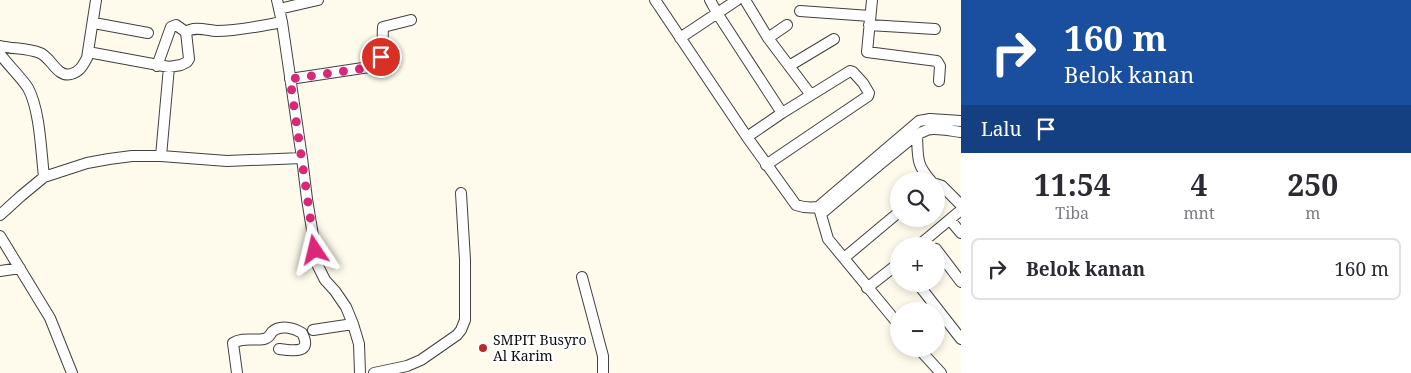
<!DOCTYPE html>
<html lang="id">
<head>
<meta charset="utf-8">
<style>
	:root { --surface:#fff; --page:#f2f2f3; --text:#2b2b33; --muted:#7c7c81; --line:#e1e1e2 }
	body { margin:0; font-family:"Noto Serif",serif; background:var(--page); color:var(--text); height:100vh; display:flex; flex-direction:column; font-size:19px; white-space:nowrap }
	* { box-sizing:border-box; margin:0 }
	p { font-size:16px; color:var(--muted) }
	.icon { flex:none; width:28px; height:28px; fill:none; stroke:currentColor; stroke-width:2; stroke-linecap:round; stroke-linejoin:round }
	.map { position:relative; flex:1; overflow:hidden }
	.side { display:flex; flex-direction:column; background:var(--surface); width:450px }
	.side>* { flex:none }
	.banner { background:#1a4fa0; color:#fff; overflow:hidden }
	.buttons { position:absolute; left:890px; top:172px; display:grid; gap:10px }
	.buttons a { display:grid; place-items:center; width:55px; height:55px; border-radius:50%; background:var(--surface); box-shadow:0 2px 8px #0003; font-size:25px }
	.pin { position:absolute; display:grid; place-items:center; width:42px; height:42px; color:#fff; margin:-21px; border:2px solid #fff; border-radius:50%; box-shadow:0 1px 5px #0007 }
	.me { position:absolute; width:55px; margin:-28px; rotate:350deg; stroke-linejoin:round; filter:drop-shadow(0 0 4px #0008) }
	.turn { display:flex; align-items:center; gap:18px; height:105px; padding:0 20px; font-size:22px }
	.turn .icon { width:65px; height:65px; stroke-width:2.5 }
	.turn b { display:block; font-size:35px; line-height:42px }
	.then { display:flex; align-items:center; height:48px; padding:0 20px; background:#0003; gap:10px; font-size:19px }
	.eta { display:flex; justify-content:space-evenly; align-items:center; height:85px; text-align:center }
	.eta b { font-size:30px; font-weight:700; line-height:35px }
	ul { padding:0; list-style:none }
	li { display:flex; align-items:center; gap:15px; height:62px; margin:0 10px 8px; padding:0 10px; border:2px solid var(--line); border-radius:8px }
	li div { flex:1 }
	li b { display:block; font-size:19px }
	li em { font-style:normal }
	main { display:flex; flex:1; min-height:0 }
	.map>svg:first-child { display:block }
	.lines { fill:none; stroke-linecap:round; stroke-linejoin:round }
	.minor-casing { stroke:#404040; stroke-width:12 }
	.minor { stroke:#fff; stroke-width:10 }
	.route { stroke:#db2777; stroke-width:9; stroke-dasharray:0 16.2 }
	.poi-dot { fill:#b9292d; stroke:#fff; stroke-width:2 }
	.labels { text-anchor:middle; stroke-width:5; stroke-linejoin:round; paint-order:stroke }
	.poi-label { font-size:14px; fill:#0d0d0d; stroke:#fff; text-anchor:start }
</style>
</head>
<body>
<main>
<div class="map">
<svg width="961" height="373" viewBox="0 0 961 373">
	<rect width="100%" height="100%" fill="#fefbed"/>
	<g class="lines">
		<defs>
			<path id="minor" d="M277,0L282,22L302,158L307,199L318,266L325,280L335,291L346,307L353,324L359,344L360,373
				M655,0L747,137L796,205C804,208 810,208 818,207L919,121L930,119L961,121
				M710,0L717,13L782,113
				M745,0L768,38L811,95
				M872,0L867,52L937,61L940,66L939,81
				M279,9L318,0
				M800,11L870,16
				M94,23L148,33
				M869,25L935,29
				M680,38L737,0
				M768,38L787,25
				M0,46C13,49 28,48 40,53C51,57 57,78 71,74C80,72 83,65 87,58L96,0
				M88,52L169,67L181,65L187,62L189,59L186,32C194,26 206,30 216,31C238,31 260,26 282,22
				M0,54C8,65 21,77 28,88C40,110 41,151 44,177
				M157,66L171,27L176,25L186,32
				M789,66L834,39
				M290,79L376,66C385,55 382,40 383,27L411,20
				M917,135C918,158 916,164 931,181
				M747,137L782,113L850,71L853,72L863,83L869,93L868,96L766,165
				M161,156L169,67
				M936,184L942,186L961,205
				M819,208L828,239L899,325
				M821,214C846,193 870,172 895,152C905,144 915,134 927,130C934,127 952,131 961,132
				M0,215L21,196L44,177L87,163L109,159L132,156H161L227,161L302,158
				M950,220L961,233
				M0,236L50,318L72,373
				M918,246L961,210
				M936,249L961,282
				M844,258L899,212
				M0,271L20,268
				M582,277L603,356V373
				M918,284L961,339
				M867,288L899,263
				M313,330L353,324
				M919,349L941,373
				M237,373L233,343C243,337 253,341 264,339C269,338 269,336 272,332C280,324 294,328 302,333C313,354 293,351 279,349
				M374,373L407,366L421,360L457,335L461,330L465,320V260L461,193"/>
		</defs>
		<!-- minor casing -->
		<use href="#minor" class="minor-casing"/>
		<!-- minor -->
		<use href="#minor" class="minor"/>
	</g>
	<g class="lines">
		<!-- route -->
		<path class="route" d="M315,250L290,79L373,67L378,64L381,57"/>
	</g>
	<!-- markers -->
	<circle class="poi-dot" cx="483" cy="348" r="5"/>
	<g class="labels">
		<!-- poi labels -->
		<g class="poi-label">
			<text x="493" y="345">SMPIT Busyro<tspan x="493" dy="16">Al Karim</tspan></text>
		</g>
	</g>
</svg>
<div class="buttons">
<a><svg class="icon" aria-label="search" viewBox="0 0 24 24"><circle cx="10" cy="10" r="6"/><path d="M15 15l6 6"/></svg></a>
<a>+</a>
<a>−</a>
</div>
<div class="pin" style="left:381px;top:57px;background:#d93025"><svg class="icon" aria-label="arrive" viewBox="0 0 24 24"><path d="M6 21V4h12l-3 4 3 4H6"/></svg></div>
<svg class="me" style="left:315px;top:250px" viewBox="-20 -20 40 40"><path d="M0-17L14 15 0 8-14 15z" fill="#db2777" stroke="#fff" stroke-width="4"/></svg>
</div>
<section class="side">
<div class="banner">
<div class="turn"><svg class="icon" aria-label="right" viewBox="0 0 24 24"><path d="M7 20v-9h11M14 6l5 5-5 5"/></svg><div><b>160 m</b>Belok kanan</div></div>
<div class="then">Lalu<svg class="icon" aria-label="arrive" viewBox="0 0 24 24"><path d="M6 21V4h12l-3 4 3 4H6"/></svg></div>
</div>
<div class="eta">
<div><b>11:54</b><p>Tiba</p></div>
<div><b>4</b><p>mnt</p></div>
<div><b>250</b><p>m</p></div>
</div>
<ul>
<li><svg class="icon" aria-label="right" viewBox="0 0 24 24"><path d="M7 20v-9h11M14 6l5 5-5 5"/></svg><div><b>Belok kanan</b></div><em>160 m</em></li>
</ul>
</section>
</main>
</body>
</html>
